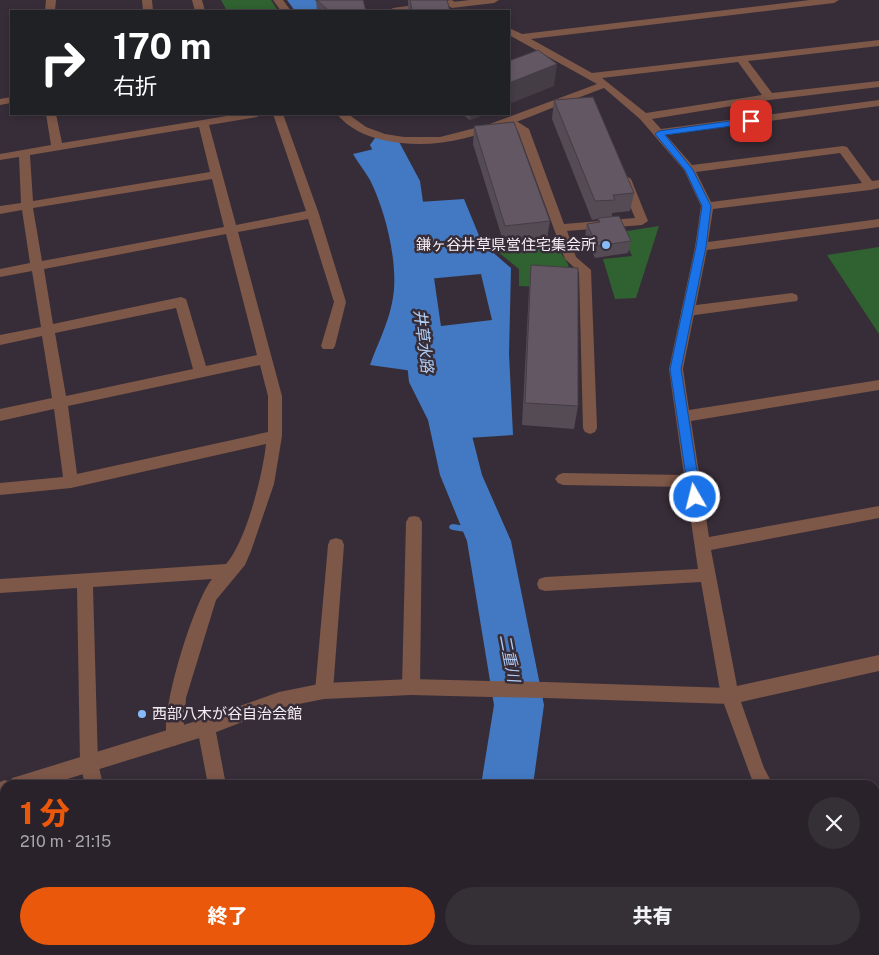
<!DOCTYPE html>
<html lang="ja">
<head>
<meta charset="utf-8">
<style>
	:root { --surface:#29222a; --page:#352f36; --text:#f1f3f6; --muted:#a5a4a8; --line:#453f47; --accent:#ea580c }
	body { margin:0; font-family:"Public Sans","Noto Sans JP",sans-serif; background:var(--page); color:var(--text); height:100vh; display:flex; flex-direction:column; font-size:19px; white-space:nowrap }
	* { box-sizing:border-box; margin:0 }
	p { font-size:16px; color:var(--muted) }
	.icon { flex:none; width:28px; height:28px; fill:none; stroke:currentColor; stroke-width:2; stroke-linecap:round; stroke-linejoin:round }
	.map { position:relative; flex:1; overflow:hidden }
	.drawer { position:absolute; left:0px; top:780px; width:880px; height:175px; display:flex; flex-direction:column; background:var(--surface); border-radius:15px 15px 0 0; box-shadow:0 2px 8px #0003,0 0 0 1px var(--line) }
	.drawer>* { flex:none }
	.banner { position:absolute; left:10px; top:10px; width:500px; height:105px; border-radius:0px; box-shadow:0 2px 8px #0003,0 0 0 1px var(--line); background:#202124; color:#fff; overflow:hidden }
	.pin { position:absolute; display:grid; place-items:center; width:42px; height:42px; color:#fff; margin:-21px; border-radius:10px; box-shadow:0 2px 8px #0006 }
	.me { position:absolute; width:55px; margin:-28px; rotate:352deg; stroke-linejoin:round; filter:drop-shadow(0 0 4px #0008) }
	.turn { display:flex; align-items:center; gap:18px; height:105px; padding:0 20px; font-size:22px }
	.turn .icon { width:65px; height:65px; stroke-width:2.5 }
	.turn b { display:block; font-size:35px; line-height:42px }
	.round { display:grid; place-items:center; flex:none; width:52px; height:52px; border-radius:26px; background:var(--page) }
	.headline { display:flex; align-items:center; justify-content:space-between; height:85px; padding:0 20px }
	h1 { font-size:30px; font-weight:800; line-height:38px; color:var(--accent) }
	.action { display:flex; gap:10px; margin-top:auto; padding:10px 20px }
	.action a { flex:1; height:58px; border-radius:30px; background:var(--accent); color:#fff; font-size:20px; font-weight:800; line-height:58px; text-align:center }
	.action a+a { background:var(--page); color:var(--text) }
	.map>svg:first-child { display:block }
	.green { fill:#306130 }
	.water { fill:#4379c2 }
	.lines { fill:none; stroke-linecap:round; stroke-linejoin:round }
	.stream { fill:#4379c2; fill-rule:evenodd }
	.river { fill:#4379c2; fill-rule:evenodd }
	.lane { fill:#7d5748; fill-rule:evenodd }
	.street { fill:#7d5748; fill-rule:evenodd }
	.wall { fill:#544b55 }
	.shaded-wall { fill:#453d45 }
	.building { fill:#625763; stroke:#453d45 }
	.route { fill:#1a73e8; stroke:#114b97 }
	.poi-dot { fill:#85bbfb; stroke:#372d38; stroke-width:2 }
	.labels { text-anchor:middle; stroke-width:5; stroke-linejoin:round; paint-order:stroke }
	.poi-label { font-size:15px; fill:#f4edf4; stroke:#372d38; text-anchor:end }
	.water-label { font-size:16px; font-style:italic; fill:#b0ccf3; stroke:#372d38 }
</style>
</head>
<body>
<div class="map">
<svg width="879" height="955" viewBox="0 0 879 955">
	<rect width="100%" height="100%" fill="#372d38"/>
	<!-- green -->
	<path class="green" d="M221,0H271L278,11H227Z
		M659,226L636,298L615,299L603,259L632,256L621,232Z
		M554,242L568,264L573,288L519,286V269L492,247Z
		M879,247V334L827,255Z
		M879,853V950L875,944V854Z"/>
	<!-- water -->
	<path class="water" d="M374,149L390,178L393,187L403,301L413,371L370,365C377,345 388,324 392,303C400,268 386,212 370,180C365,171 358,163 353,154Z
		M464,199L482,243L511,268L509,354L513,435L468,438L463,416L445,382L433,327L492,320L481,274L427,279L419,202Z"/>
	<g class="lines">
		<!-- stream -->
		<path class="stream" d="M453,524L485,529L488,530L489,532L488,534L485,535L453,530L450,529L449,527L450,525Z"/>
		<!-- river -->
		<path class="river" d="M287,0H315L323,11H295Z
			M386,135L397,138L420,181L449,382L468,420L482,475L511,541L544,705L533,785H481L494,705L467,541L440,475L428,420L409,382L388,181L370,145L375,138Z
			M455,950H513V955H455Z"/>
		<!-- lane -->
		<path class="lane" d="M142,0H152L153,11H143Z
			M451,0L454,1V5L412,11H388L393,8Z
			M510,117L529,129L564,224L635,218L619,179L625,175L631,179L648,221L642,225L567,231L576,257L591,270L597,428L595,432L590,434L585,432L583,428L579,272L565,259L518,131L505,120Z
			M792,293L797,295L798,298L797,301L688,316L683,314L681,311L683,308L688,306Z
			M411,679L490,681L496,683L499,689L496,695L490,697L411,695L324,699L279,708L206,736L48,785H5V798L0,800V782L5,780L11,782L12,778L19,776L206,718L279,692L324,683Z
			M545,682L730,688L736,690L739,696L736,702L730,704L545,698L539,696L536,690L539,684Z"/>
		<!-- street -->
		<path class="street" d="M46,0H56L55,11H45Z
			M192,0H202L205,11H195Z
			M273,0H283L291,11H281Z
			M470,0H499L494,3L452,8L447,5L452,2Z
			M810,0H839L834,3L531,39L592,73L879,40V46L748,61L772,93L879,81V87L769,100L652,119L661,129L879,100V106L666,135L692,165L843,146L847,147L872,181L879,180V188L870,190L713,209L708,242L879,219V227L707,250L683,369L689,410L879,380V390L691,421L709,537L879,506V518L711,550L737,686L879,655V671L741,702L764,768L773,785H754L721,696L701,582L545,591L539,589L537,584L539,579L545,577L698,569L686,487L563,485L558,483L555,479L558,475L563,473L684,475L669,369L695,247L701,206L684,170L640,119L604,88C580,97 556,106 532,116C482,135 436,152 383,140C365,136 348,128 337,114H348L366,127L385,134L404,137H440L487,125L597,84L509,35V28L522,34ZM738,62L762,95L646,113L602,78ZM840,153L862,183L711,202L696,172Z
			M11,97V103L0,105V99Z
			M46,114H56L62,143L239,114H262L257,117L209,125L236,225L306,211L273,114H283L319,214L346,302L335,346L333,349H323L321,346L334,302L308,219L238,232L282,396V436L274,484L251,551L245,565L216,600L186,698L183,737L180,743L174,746L168,743C157,718 194,601 212,579L93,587L98,763L103,785H85L80,763L77,588L0,593V579L226,564C246,542 263,474 266,444L71,488L0,495V483L63,477L54,409L0,421V409L52,398L42,336L0,345V335L41,327L32,271L0,277V269L30,263L22,210L0,214V206L21,203L19,157L0,160V154L51,145ZM199,127L210,172L33,201L30,155ZM212,179L224,227L42,261L33,208ZM226,234L257,355L206,366L187,302L186,299L181,297L53,324L44,269ZM176,308L193,369L66,396L55,333ZM260,365L268,396V432L77,474L68,406Z
			M414,516L419,517L422,522L420,687L417,693L411,695L405,693L402,687L406,522L409,517Z
			M336,538L342,540L344,545L333,691L330,697L324,699L318,697L315,691L328,545L330,540Z
			M490,681L545,682L551,684L554,690L551,696L545,698L490,697L484,695L481,689L484,683Z
			M206,718L212,721L215,727L226,785H208L197,727L200,721Z
			M879,829V849L875,850V830Z
			M875,948L878,955H857L855,950H875Z
			M123,950H143L144,955H124Z
			M180,950H207L205,955H178Z"/>
	</g>
	<!-- wall -->
	<path class="wall" d="M316,0H363L366,11H317Z
		M408,0H447L450,11H408Z
		M554,100L634,193L630,211L612,213V217L631,241L628,253L595,258L585,237L587,224L598,223V219L592,220L552,119Z
		M462,114H486L470,120Z
		M474,126L550,221L547,239L504,244L473,144Z
		M531,265L578,406L574,429L522,425L529,289Z"/>
	<!-- shaded-wall -->
	<path class="shaded-wall" d="M557,64L554,86L509,104V83Z
		M470,114H486L470,120Z"/>
	<!-- building -->
	<path class="building" d="M317,0H363L366,11H329Z
		M410,0H447L450,11H412Z
		M538,50L557,64L509,83V61Z
		M593,97L634,193L613,195L615,200L595,201L554,100Z
		M514,122L550,221L505,226L474,126Z
		M619,216L631,241L597,246L587,224L600,222L598,218Z
		M531,265L578,268V406L525,403Z"/>
	<!-- route -->
	<path class="route" d="M751,118L754,119V123L665,135L693,170L711,206L706,247L681,369L701,497L699,500H691L689,497L670,369L696,247L702,206L685,170L655,134L659,131Z"/>
	<!-- markers -->
	<g class="poi-dot">
		<circle cx="606" cy="245" r="5"/>
		<circle cx="142" cy="714" r="5"/>
	</g>
	<g class="labels">
		<!-- poi labels -->
		<g class="poi-label">
			<text x="596" y="250">鎌ヶ谷井草県営住宅集会所</text>
			<text x="152" y="719" text-anchor="start">西部八木が谷自治会館</text>
		</g>
		<!-- water labels -->
		<g class="water-label">
			<text transform="translate(424 341) rotate(83)" y="6">井草水路</text>
			<text transform="translate(510 658) rotate(79)" y="6">二重川</text>
		</g>
	</g>
</svg>
<div class="pin" style="left:751px;top:121px;background:#d93025"><svg class="icon" aria-label="arrive" viewBox="0 0 24 24"><path d="M6 21V4h12l-3 4 3 4H6"/></svg></div>
<svg class="me" style="left:695px;top:497px" viewBox="-20 -20 40 40"><circle r="17" fill="#1a73e8" stroke="#fff" stroke-width="3"/><path d="M0-11L8 9 0 5-8 9z" fill="#fff"/></svg>
<div class="banner">
<div class="turn"><svg class="icon" aria-label="right" viewBox="0 0 24 24"><path d="M7 20v-9h11M14 6l5 5-5 5"/></svg><div><b>170 m</b>右折</div></div>
</div>
<section class="drawer">
<div class="headline"><div><h1>1 分</h1><p>210 m · 21:15</p></div><a class="round"><svg class="icon" aria-label="close" viewBox="0 0 24 24"><path d="M6 6l12 12M18 6L6 18"/></svg></a></div>
<div class="action"><a>終了</a><a>共有</a></div>
</section>
</div>
</body>
</html>
